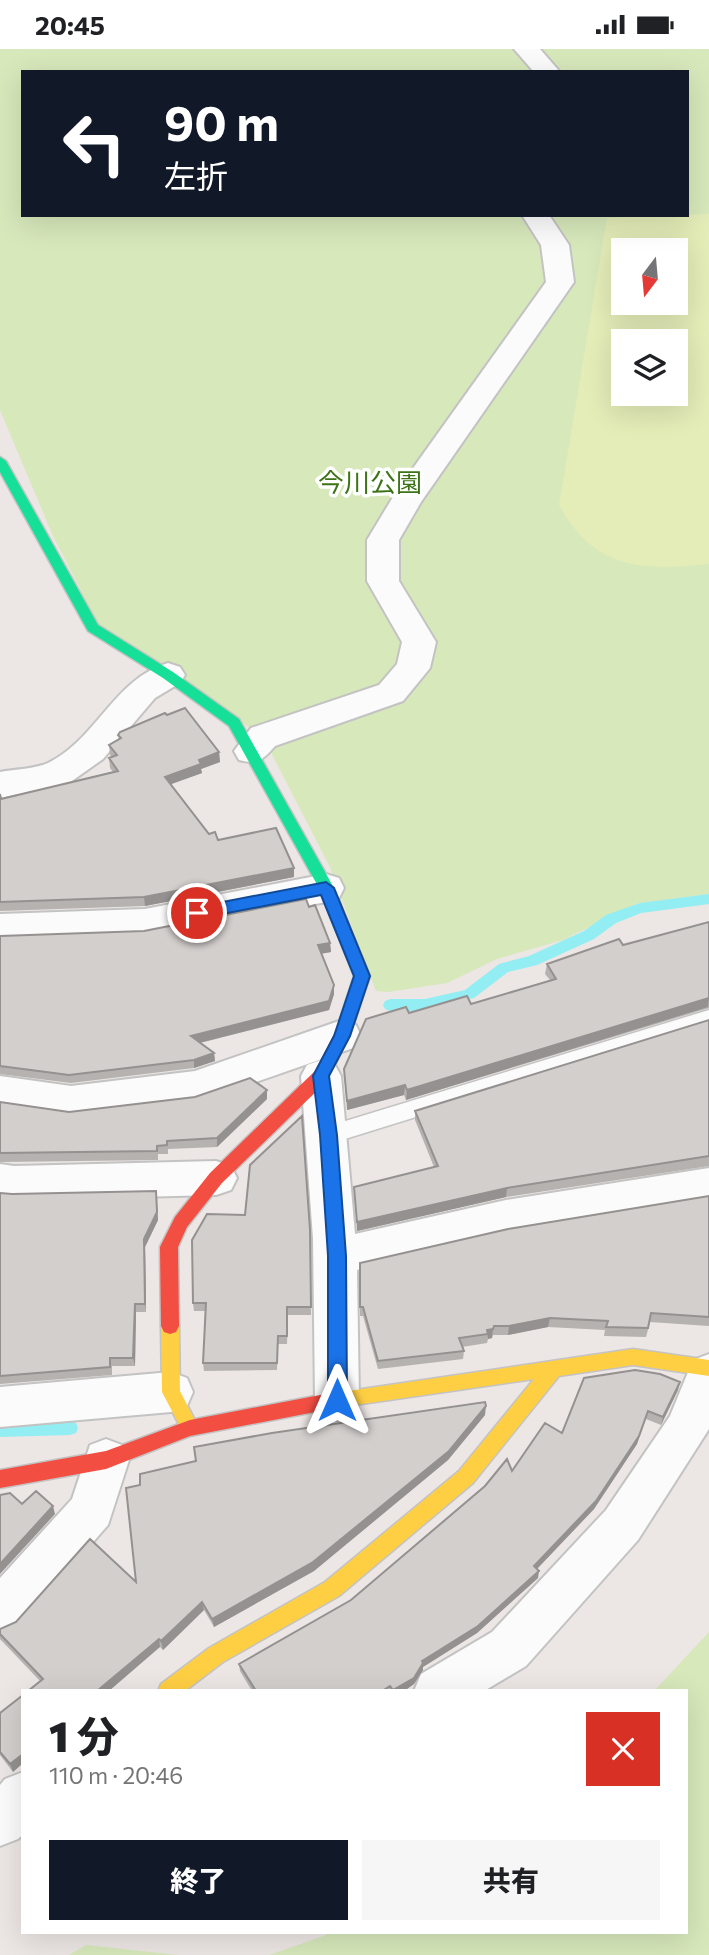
<!DOCTYPE html>
<html lang="ja">
<head>
<meta charset="utf-8">
<style>
	:root { --surface:#fff; --page:#f6f6f6; --text:#202124; --muted:#757577; --accent:#111827 }
	body { margin:0; font-family:Commissioner,"Noto Sans JP",sans-serif; background:var(--page); color:var(--text); height:100vh; display:flex; flex-direction:column; font-size:26px; white-space:nowrap }
	* { box-sizing:border-box; margin:0 }
	p { font-size:23px; color:var(--muted) }
	.icon { flex:none; width:38px; height:38px; fill:none; stroke:currentColor; stroke-width:2; stroke-linecap:round; stroke-linejoin:round }
	.map { position:relative; flex:1; overflow:hidden }
	.side { position:absolute; left:21px; top:1640px; width:667px; height:245px; display:flex; flex-direction:column; background:var(--surface); border-radius:0px; box-shadow:0 7px 28px #0002 }
	.side>* { flex:none }
	.guide { position:absolute; left:21px; top:21px; width:668px; height:147px; border-radius:0px; box-shadow:0 7px 28px #0002; background:#111827; color:#fff; overflow:hidden }
	.needle { width:46px; rotate:196deg }
	.fabs { position:absolute; left:611px; top:189px; display:grid; gap:14px }
	.fabs a { display:grid; place-items:center; width:77px; height:77px; border-radius:0px; background:var(--surface); box-shadow:0 7px 28px #0002; font-size:35px }
	.pin { position:absolute; display:grid; place-items:center; width:60px; height:60px; color:#fff; margin:-30px; border:4px solid #fff; border-radius:50%; box-shadow:0 2px 7px #0007 }
	.me { position:absolute; width:77px; margin:-38px; rotate:0deg; stroke-linejoin:round; filter:drop-shadow(0 0 5px #0008) }
	.turn { display:flex; align-items:center; gap:24px; height:147px; padding:0 28px; font-size:32px }
	.turn .icon { width:91px; height:91px; stroke-width:2.5 }
	.turn b { display:block; font-size:49px; line-height:60px }
	.round { display:grid; place-items:center; flex:none; width:74px; height:74px; border-radius:0px; background:var(--page) }
	.summary { display:flex; align-items:center; justify-content:space-between; height:119px; padding:0 28px }
	h1 { font-size:42px; font-weight:800; line-height:52px }
	.button { display:flex; gap:14px; margin-top:auto; padding:14px 28px }
	.button a { flex:1; height:80px; border-radius:0px; background:var(--accent); color:#fff; font-size:28px; font-weight:800; line-height:80px; text-align:center }
	.button a+a { background:var(--page); color:var(--text) }
	.status { display:flex; justify-content:space-between; align-items:center; height:49px; padding:0 35px; background:var(--surface); direction:ltr }
	.status svg { height:19px; fill:currentColor }
	.map>svg:first-child { display:block }
	.green { fill:#d7e8bb; fill-rule:evenodd }
	.pitch { fill:#e4ecb8; fill-rule:evenodd }
	.lines { fill:none; stroke-linecap:round; stroke-linejoin:round }
	.stream { fill:#92eef2; fill-rule:evenodd }
	.lane-casing { stroke:#c3c3c3; stroke-width:3 }
	.street-casing { stroke:#c3c3c3; stroke-width:4 }
	.fast-casing { stroke:#c3c3c3; stroke-width:3 }
	.slow-casing { stroke:#c3c3c3; stroke-width:3 }
	.jam-casing { stroke:#c3c3c3; stroke-width:3 }
	.lane { fill:#fcfbfb; fill-rule:evenodd }
	.street { fill:#fcfbfb; fill-rule:evenodd }
	.fast { fill:#16e098; fill-rule:evenodd }
	.slow { fill:#ffcf43; fill-rule:evenodd }
	.jam { fill:#f24e42; fill-rule:evenodd }
	.wall { fill:#b5b2b0 }
	.shaded-wall { fill:#949190 }
	.building { fill:#d3cfcd; stroke:#949190; stroke-width:2 }
	.route { fill:#1a73e8; stroke:#114b97; stroke-width:2 }
	.labels { text-anchor:middle; stroke-width:7; stroke-linejoin:round; paint-order:stroke }
	.park-label { font-size:26px; fill:#3d7316; stroke:#fff }
</style>
</head>
<body>
<div class="status"><b>20:45</b><svg viewBox="0 0 49 12"><path d="M0 12V9h3v3zM5 12V6h3v6zM10 12V3h3v9zM15 12V0h3v12zM26 1h20v11H26zM47 4h2v5h-2z"/></svg></div>
<div class="map">
<svg width="709" height="1906" viewBox="0 0 709 1906">
	<rect width="100%" height="100%" fill="#ece6e4"/>
	<!-- green -->
	<path class="green" d="M0,0H709V845L636,855L563,891L497,910L447,934L388,943L376,942L330,818L263,688L98,575L53,487L0,361ZM23,23H688V166H23ZM623,201H676V254H623ZM623,292H676V345H623Z
		M709,1583V1906H269L326,1886L327,1883H686V1642L655,1641Z
		M86,1896L178,1906H179H69Z"/>
	<!-- pitch -->
	<path class="pitch" d="M709,165V515C643,522 594,521 559,456L607,169ZM623,201H676V254H623ZM623,292H676V345H623Z"/>
	<g class="lines">
		<!-- stream -->
		<path class="stream" d="M709,845V855L641,864L616,874L594,890L537,916L508,923L474,949L425,962H390L385,960L383,956L385,952L390,950H425L465,941L499,915L529,907L584,882L606,866L640,854Z
			M70,1372L76,1374L78,1379L76,1384L70,1386L0,1388V1374Z"/>
		<defs>
			<path id="lane" d="M709,961V977L329,1095L321,1092L318,1086L321,1080L329,1077Z"/>
			<path id="street" d="M514,0H540L560,23H534Z
				M522,166H549L569,196L574,233L421,453L399,491V532L436,593L430,619L403,652L275,697C263,711 257,716 239,711L234,702L251,679L379,636L397,615L402,593L367,532V491L396,443L546,233L541,196Z
				M168,614L180,618L185,626L180,634L155,649L103,710L69,734L0,749V723C15,720 35,720 48,714C97,690 114,630 168,614Z
				M326,825L339,829L344,839L339,849L326,853L145,888L0,893V865L145,860Z
				M342,971L356,976L361,987L356,998L196,1054L71,1069L0,1059V1027L71,1037L195,1022Z
				M321,1011L335,1016L341,1027L355,1185L506,1151L709,1119V1153L506,1187L357,1221L359,1351L353,1365L337,1371L321,1365L315,1351L313,1189L301,1027L307,1016Z
				M216,1112L231,1117L237,1129L231,1141L216,1146L14,1151L0,1149V1115L14,1117Z
				M709,1305V1380L638,1491L526,1617L484,1642H414L421,1625L492,1583L606,1461L670,1367L693,1311Z
				M171,1323L187,1329L193,1343L187,1357L171,1363L0,1378V1338Z
				M106,1390L122,1396L129,1411L108,1476L17,1580L0,1587V1529L72,1450L90,1396Z
				M23,1723V1785L18,1790L0,1797V1736L5,1730Z"/>
			<path id="fast" d="M0,408L6,412L98,576L173,623L239,670L334,839L370,927L351,983H339L337,979L354,927L319,839L229,677L163,629L88,582L0,423Z"/>
			<path id="slow" d="M170,1269L176,1271L179,1277L180,1342L199,1379L196,1385L190,1387L184,1385L162,1343L161,1277L164,1271Z
				M633,1300L709,1311V1327L633,1316L559,1327L473,1434L339,1547L223,1613L185,1642H158L161,1635L209,1599L325,1533L459,1422L534,1330L341,1358L335,1356L332,1350L335,1344Z"/>
			<path id="jam" d="M345,973L351,975L353,979L327,1032L222,1134L187,1178L178,1198L179,1277L176,1283L170,1285L164,1283L161,1277L160,1198L175,1168L210,1124L315,1022L339,975Z
				M341,1342L347,1344L350,1350L347,1356L341,1358L190,1387L106,1420L0,1439V1421L106,1402L190,1371Z"/>
		</defs>
		<!-- lane casing -->
		<use href="#lane" class="lane-casing"/>
		<!-- street casing -->
		<use href="#street" class="street-casing"/>
		<!-- fast casing -->
		<use href="#fast" class="fast-casing"/>
		<!-- slow casing -->
		<use href="#slow" class="slow-casing"/>
		<!-- jam casing -->
		<use href="#jam" class="jam-casing"/>
		<!-- lane -->
		<use href="#lane" class="lane"/>
		<!-- street -->
		<use href="#street" class="street"/>
		<!-- fast -->
		<use href="#fast" class="fast"/>
		<!-- slow -->
		<use href="#slow" class="slow"/>
		<!-- jam -->
		<use href="#jam" class="jam"/>
	</g>
	<!-- wall -->
	<path class="wall" d="M167,666L219,703L220,713L201,720L202,724L171,735L209,785L218,791L294,828L145,857L0,862V745L1,750L113,723L110,719L109,709L112,708L110,706L109,696L119,691L118,686Z
		M309,858L330,894L331,903L321,905L334,936V945L329,961L200,994L214,1004L215,1012L194,1019L71,1034L0,1025V887L144,882Z
		M709,873V959L406,1051L404,1046L347,1061L344,1020L409,964L471,955L550,931L545,925L547,915L623,896Z
		M709,971V1117L506,1148L357,1182L354,1138L434,1118L415,1071V1062Z
		M267,1050L217,1098L168,1100V1105H158V1111L0,1113V1053L69,1063Z
		M0,1144L12,1145L157,1150L158,1171L145,1198L146,1263H136L135,1317H112V1326L0,1335Z
		M709,1147V1277L650,1273L646,1288L604,1287L605,1281L548,1278L508,1286H493L492,1289L488,1290L487,1294L462,1298L464,1302L463,1310L378,1320L363,1267H360V1214Z
		M245,1166L310,1181L311,1266H288L287,1295H278L277,1321L204,1322L203,1314L205,1262H194L193,1254Z
		M678,1341L661,1376L646,1370L637,1395L594,1460L537,1520L538,1529L477,1584L423,1618V1621L414,1635L404,1642H252L240,1622L239,1615L351,1551L512,1422L562,1384Z
		M485,1366L448,1411L314,1522L214,1578L204,1561L163,1601L160,1598L40,1632L0,1590V1580L136,1533Z
		M23,1646V1714L13,1723L0,1706V1664Z"/>
	<!-- shaded-wall -->
	<path class="shaded-wall" d="M219,703L220,713L201,720L202,724L166,737L165,728L199,711Z
		M294,819V828L145,857L144,848Z
		M330,894L331,903L318,905V896Z
		M334,936V945L329,961L191,996V987Z
		M709,949L708,958L406,1051L407,1041Z
		M214,1004L215,1012L194,1019V1011Z
		M405,1036L404,1046L347,1061V1052Z
		M267,1041V1050L217,1098V1089Z
		M507,1139L506,1148L357,1182V1173Z
		M156,1142L158,1171L145,1198L146,1263L145,1255L144,1190Z
		M135,1255L136,1263L135,1317L133,1309Z
		M550,1269L548,1278L508,1286L509,1277Z
		M493,1280L492,1289L488,1290L487,1281Z
		M680,1333L678,1341L661,1376L663,1368Z
		M486,1357L485,1366L448,1411L314,1522L214,1578L212,1570Z
		M648,1362L637,1395L594,1460L533,1524L534,1517Z
		M53,1457L55,1465L0,1525V1515Z
		M539,1522L538,1529L477,1584L423,1618V1621L414,1635L404,1642H393L422,1612Z
		M202,1553L204,1561L163,1601L161,1592Z
		M159,1590L160,1598L109,1642H97Z
		M23,1705V1714L13,1723L10,1715Z"/>
	<!-- building -->
	<path class="building" d="M185,659L219,703L199,711L201,715L165,728L209,785L215,783L218,791L276,779L294,819L144,848L0,853V745L1,750L118,722L109,709L117,706L109,696L121,689L118,686L120,683L165,664L167,666Z
		M306,850L309,858L315,856L330,894L318,896L334,936L329,952L191,987L214,1004L194,1011L69,1026L0,1017V887L144,882Z
		M709,873V949L407,1041L405,1036L347,1052L344,1020L366,970L406,958L409,964L467,947L471,955L556,930L547,915L619,890L623,896Z
		M709,971V1107L507,1139L357,1173L354,1138L438,1117L415,1062Z
		M250,1029L267,1041L217,1089L167,1092V1096L157,1097V1102L0,1104V1053L69,1063L195,1048Z
		M302,1067L310,1181L311,1258H287V1287H278L277,1314H203L206,1254H193L192,1191L207,1165L245,1166L250,1116Z
		M156,1142L157,1163L144,1190L145,1255H135L133,1309H110V1318L0,1327V1144L12,1145Z
		M709,1147V1268L651,1264L648,1279L606,1278L608,1272L550,1269L509,1277H494L493,1280L487,1281L488,1285L459,1289L464,1302L378,1312L363,1258H360V1214L508,1180Z
		M635,1321L660,1325L680,1333L663,1368L648,1362L639,1387L596,1452L534,1517L539,1522L478,1577L422,1612L423,1614L414,1629L393,1641L390,1637L382,1642H256L239,1615L351,1551L485,1437L507,1410L512,1422L545,1374L562,1384L584,1329Z
		M485,1353L486,1357L449,1402L313,1513L212,1570L202,1553L161,1592L159,1590L97,1642H28L43,1630L0,1585V1580L16,1573L90,1490L136,1533L126,1439L140,1436V1425L196,1412L194,1398L272,1384Z
		M36,1442L53,1457L0,1515V1446L10,1444L22,1455Z
		M23,1646V1705L10,1715L0,1703V1664Z"/>
	<!-- route -->
	<path class="route" d="M326,833L334,839L370,927L350,987L329,1027L337,1086L346,1207L347,1351L344,1357L337,1360L331,1357L328,1351V1207L320,1086L313,1027L334,987L354,927L321,846L197,870L189,864L197,858Z"/>
	<g class="labels">
		<!-- park labels -->
		<g class="park-label">
			<text x="370" y="443">今川公園</text>
		</g>
	</g>
</svg>
<div class="fabs">
<a><svg class="needle" viewBox="-14 -14 28 28"><path d="M0-13l5 13h-10z" fill="#e53935"/><path d="M0 13l5-13h-10z" fill="#757577"/></svg></a>
<a><svg class="icon" aria-label="layers" viewBox="0 0 24 24"><path d="M12 4l9 5-9 5-9-5zM3 14l9 5 9-5"/></svg></a>
</div>
<div class="pin" style="left:197px;top:864px;background:#d93025"><svg class="icon" aria-label="arrive" viewBox="0 0 24 24"><path d="M6 21V4h12l-3 4 3 4H6"/></svg></div>
<svg class="me" style="left:337px;top:1351px" viewBox="-20 -20 40 40"><path d="M0-17L14 15 0 8-14 15z" fill="#1a73e8" stroke="#fff" stroke-width="4"/></svg>
<div class="guide">
<div class="turn"><svg class="icon" aria-label="left" viewBox="0 0 24 24"><path d="M17 20v-9H6M10 6l-5 5 5 5"/></svg><div><b>90 m</b>左折</div></div>
</div>
<section class="side">
<div class="summary"><div><h1>1 分</h1><p>110 m · 20:46</p></div><a class="round" style="background:#d93025;color:#fff"><svg class="icon" aria-label="close" viewBox="0 0 24 24"><path d="M6 6l12 12M18 6L6 18"/></svg></a></div>
<div class="button"><a>終了</a><a>共有</a></div>
</section>
</div>
</body>
</html>
